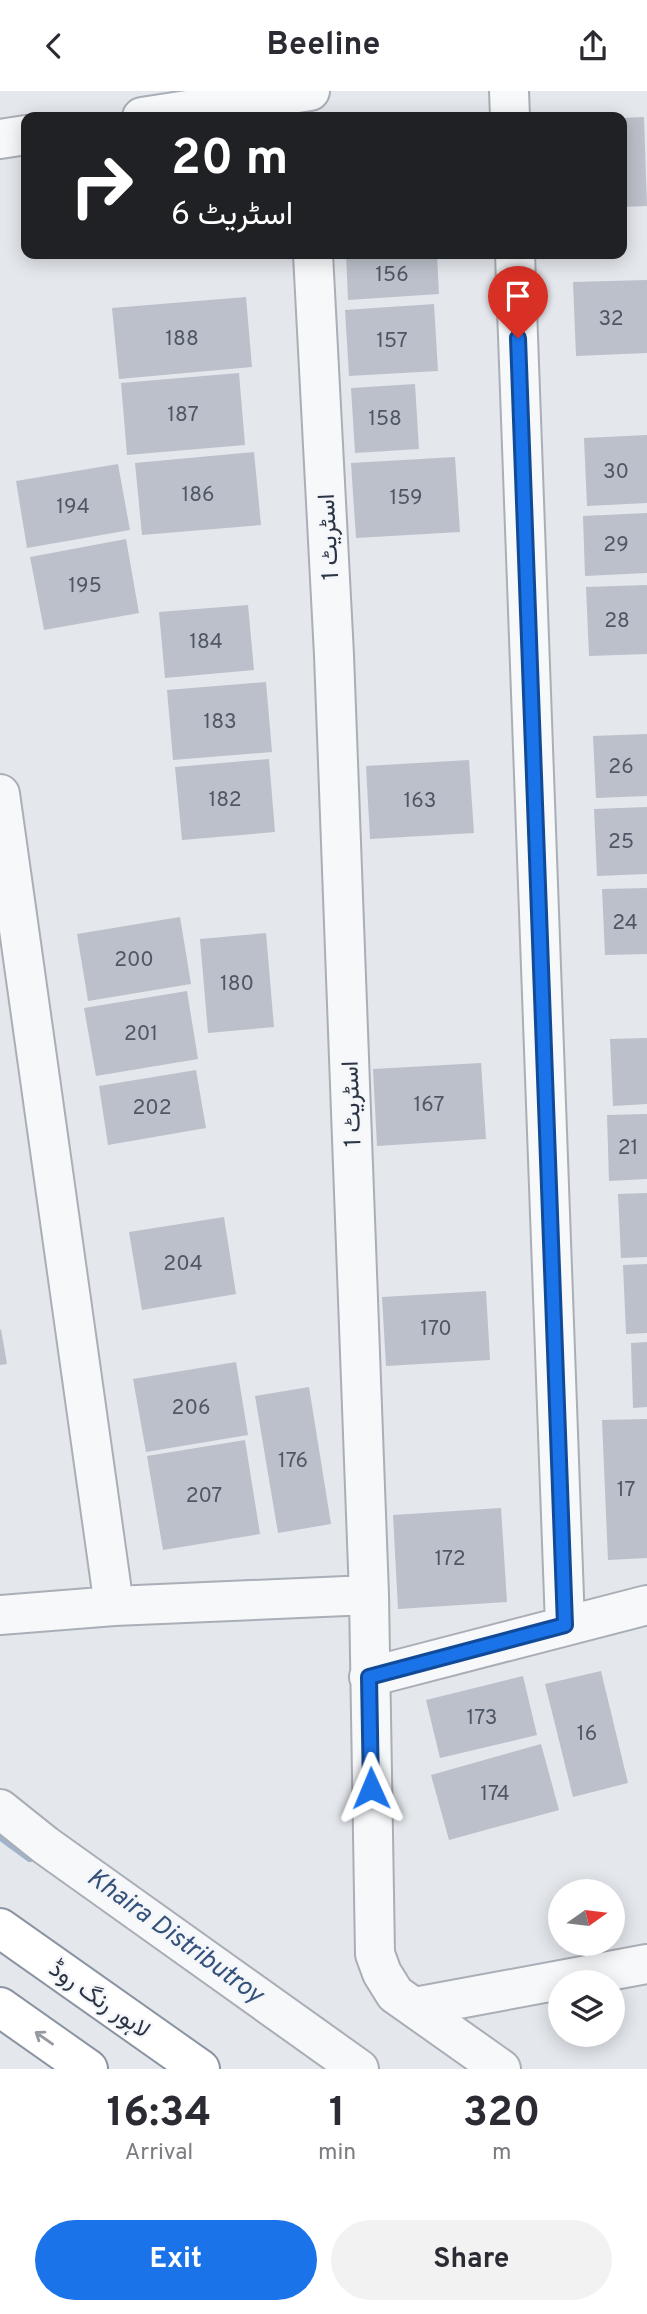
<!DOCTYPE html>
<html lang="en">
<head>
<meta charset="utf-8">
<style>
	:root { --surface:#fff; --page:#f2f2f3; --text:#2b2b33; --muted:#7c7c81; --accent:#1a73e8 }
	body { margin:0; font-family:Overpass,Vazirmatn,sans-serif; background:var(--page); color:var(--text); height:100vh; display:flex; flex-direction:column; font-size:26px; white-space:nowrap }
	* { box-sizing:border-box; margin:0 }
	p { font-size:23px; color:var(--muted) }
	.icon { flex:none; width:38px; height:38px; fill:none; stroke:currentColor; stroke-width:2; stroke-linecap:round; stroke-linejoin:round }
	.map { position:relative; height:1978px; overflow:hidden }
	.side { display:flex; flex-direction:column; background:var(--surface); flex:1 }
	.side>* { flex:none }
	.hud { position:absolute; left:21px; top:21px; width:606px; height:147px; border-radius:14px; box-shadow:0 4px 18px #0003; background:#202124; color:#fff; overflow:hidden }
	.needle { width:46px; rotate:76deg }
	.tools { position:absolute; left:548px; top:1788px; display:grid; gap:14px }
	.tools a { display:grid; place-items:center; width:77px; height:77px; border-radius:50%; background:var(--surface); box-shadow:0 4px 18px #0003; font-size:35px }
	.pin { position:absolute; display:grid; place-items:center; width:60px; height:60px; color:#fff; margin:-72px -30px; border-radius:50% 50% 50% 0; rotate:-45deg; box-shadow:0 0 7px #0007 }
	.pin .icon { rotate:45deg }
	.me { position:absolute; width:77px; margin:-38px; rotate:359deg; stroke-linejoin:round; filter:drop-shadow(0 0 5px #0008) }
	.turn { display:flex; align-items:center; gap:24px; height:147px; padding:0 35px; font-size:32px }
	.turn .icon { width:91px; height:91px; stroke-width:2.5 }
	.turn b { display:block; font-size:49px; line-height:60px }
	.eta { display:flex; justify-content:space-evenly; align-items:center; height:119px; text-align:center }
	.eta b { font-size:42px; font-weight:700; line-height:49px }
	.button { display:flex; gap:14px; margin-top:auto; padding:14px 35px }
	.button a { flex:1; height:80px; border-radius:42px; background:var(--accent); color:#fff; font-size:28px; font-weight:700; line-height:80px; text-align:center }
	.button a+a { background:var(--page); color:var(--text) }
	header { display:flex; justify-content:space-between; align-items:center; height:91px; padding:0 35px; background:var(--surface); font-size:32px; font-weight:700 }
	.map>svg:first-child { display:block }
	.lines { fill:none; stroke-linecap:round; stroke-linejoin:round }
	.stream { stroke:#9fb4cc; stroke-width:10 }
	.building { fill:#bbc0ca }
	.minor-casing { stroke:#a9aeb7; stroke-width:42 }
	.highway-casing { stroke:#8b94a3; stroke-width:42 }
	.minor { stroke:#f7f8fa; stroke-width:38 }
	.highway { stroke:#fff; stroke-width:38 }
	.oneway { stroke:#959aa2 }
	.route-casing { stroke:#114b97; stroke-width:18 }
	.route { stroke:#1a73e8; stroke-width:12 }
	.labels { text-anchor:middle; stroke-width:5; stroke-linejoin:round; paint-order:stroke }
	.number-label { font-size:21px; fill:#4f5766 }
	.street-label { font-size:24px; fill:#2b3445; stroke:#f4f6f9 }
	.water-label { font-size:26px; font-style:italic; fill:#34527a; stroke:#f4f6f9 }
</style>
</head>
<body>
<header><svg class="icon" aria-label="back" viewBox="0 0 24 24"><path d="M15 5l-7 7 7 7"/></svg>Beeline<svg class="icon" aria-label="share" viewBox="0 0 24 24"><path d="M12 15V3M7 8l5-5 5 5M5 13v7h14v-7"/></svg></header>
<div class="map">
<svg width="647" height="1978" viewBox="0 0 647 1978">
	<rect width="100%" height="100%" fill="#e4e7ec"/>
	<g class="lines">
		<!-- stream -->
		<path class="stream" d="M0,1744L30,1766"/>
	</g>
	<!-- building -->
	<path class="building" d="M644,26L647,115L621,116V27Z
		M346,163H437L439,203L348,209Z
		M647,189V262L576,265L573,191Z
		M246,206L252,276L119,288L112,217Z
		M434,213L438,280L349,285L345,219Z
		M239,282L245,354L127,364L121,292Z
		M415,293L419,358L355,362L351,297Z
		M647,344V412L587,415L584,347Z
		M254,361L261,434L142,444L135,372Z
		M455,366L460,441L356,447L351,372Z
		M118,373L130,439L27,457L16,390Z
		M647,422V482L585,485L583,425Z
		M126,448L139,522L44,539L30,466Z
		M647,494V563L589,565L586,496Z
		M248,514L254,579L165,587L159,521Z
		M266,591L272,661L173,669L167,599Z
		M647,643V705L596,707L593,645Z
		M269,668L275,741L182,749L175,676Z
		M469,669L474,742L370,748L366,675Z
		M647,716V783L597,785L594,718Z
		M647,797V863L605,864L602,798Z
		M180,826L191,893L88,910L77,843Z
		M266,842L274,936L208,942L200,848Z
		M187,900L198,968L96,985L84,917Z
		M647,947V1013L613,1015L610,948Z
		M481,972L486,1048L377,1055L373,978Z
		M196,979L206,1037L108,1054L99,995Z
		M647,1023V1088L609,1090L607,1024Z
		M647,1102V1166L621,1167L618,1103Z
		M224,1126L236,1203L142,1219L129,1141Z
		M647,1173V1242L626,1243L623,1174Z
		M486,1200L490,1269L386,1275L382,1206Z
		M1,1238L7,1273L0,1274V1239Z
		M647,1251V1316L633,1317L631,1252Z
		M236,1271L248,1344L146,1361L133,1288Z
		M309,1296L331,1433L278,1442L255,1305Z
		M647,1328V1467L608,1469L602,1329Z
		M245,1349L260,1443L163,1459L147,1365Z
		M501,1417L507,1511L398,1518L393,1424Z
		M601,1580L628,1692L573,1706L545,1593Z
		M523,1585L537,1644L440,1667L426,1609Z
		M541,1653L559,1719L449,1749L431,1684Z"/>
	<g class="lines">
		<defs>
			<path id="minor" d="M509,0L510,26
				M142,26L310,0
				M0,48L26,44
				M313,163L334,564L369,1504L375,1863L382,1882L395,1903L501,1978
				M515,163L565,1534
				M0,703L114,1515
				M0,1524L114,1515L369,1504
				M369,1586L647,1514
				M0,1718L45,1754L359,1978
				M415,1916L647,1873"/>
			<path id="highway" d="M0,1837L200,1978
				M0,1916L88,1978"/>
		</defs>
		<!-- minor casing -->
		<use href="#minor" class="minor-casing"/>
		<!-- highway casing -->
		<use href="#highway" class="highway-casing"/>
		<!-- minor -->
		<use href="#minor" class="minor"/>
		<!-- highway -->
		<use href="#highway" class="highway"/>
	</g>
	<!-- one-way arrows -->
	<defs><path id="oneway-shaft" d="M-6 0H5M1.5-3L5.5 0L1.5 3" fill="none" stroke-width="1.6" stroke-linecap="round" stroke-linejoin="round" transform="scale(1.75)"/></defs>
	<use class="oneway" href="#oneway-shaft" transform="translate(44 1947) rotate(-145)"/>
	<g class="lines">
		<defs>
			<path id="route" d="M371,1697L369,1586L565,1534L518,247"/>
		</defs>
		<!-- route casing -->
		<use href="#route" class="route-casing"/>
		<!-- route -->
		<use href="#route" class="route"/>
	</g>
	<g class="labels">
		<!-- number labels -->
		<g class="number-label">
			<text x="392" y="190">156</text>
			<text x="611" y="234">32</text>
			<text x="182" y="254">188</text>
			<text x="392" y="256">157</text>
			<text x="183" y="330">187</text>
			<text x="385" y="334">158</text>
			<text x="616" y="387">30</text>
			<text x="198" y="410">186</text>
			<text x="406" y="413">159</text>
			<text x="73" y="422">194</text>
			<text x="616" y="460">29</text>
			<text x="85" y="501">195</text>
			<text x="617" y="536">28</text>
			<text x="206" y="557">184</text>
			<text x="220" y="637">183</text>
			<text x="621" y="682">26</text>
			<text x="225" y="715">182</text>
			<text x="420" y="716">163</text>
			<text x="621" y="757">25</text>
			<text x="625" y="838">24</text>
			<text x="134" y="875">200</text>
			<text x="237" y="899">180</text>
			<text x="141" y="949">201</text>
			<text x="429" y="1020">167</text>
			<text x="152" y="1023">202</text>
			<text x="628" y="1063">21</text>
			<text x="183" y="1179">204</text>
			<text x="436" y="1244">170</text>
			<text x="191" y="1323">206</text>
			<text x="293" y="1376">176</text>
			<text x="626" y="1405">17</text>
			<text x="204" y="1411">207</text>
			<text x="450" y="1474">172</text>
			<text x="482" y="1633">173</text>
			<text x="587" y="1649">16</text>
			<text x="495" y="1709">174</text>
		</g>
		<!-- street labels -->
		<g class="street-label">
			<text transform="translate(328 446) rotate(-93)" y="8">اسٹریٹ 1</text>
			<text transform="translate(351 1013) rotate(-92)" y="8">اسٹریٹ 1</text>
			<text transform="translate(100 1908) rotate(35)" y="8">لاہور رنگ روڈ</text>
		</g>
		<!-- water labels -->
		<g class="water-label">
			<text transform="translate(176 1844) rotate(36)" y="9">Khaira Distributroy</text>
		</g>
	</g>
</svg>
<div class="tools">
<a><svg class="needle" viewBox="-14 -14 28 28"><path d="M0-13l5 13h-10z" fill="#e53935"/><path d="M0 13l5-13h-10z" fill="#7c7c81"/></svg></a>
<a><svg class="icon" aria-label="layers" viewBox="0 0 24 24"><path d="M12 4l9 5-9 5-9-5zM3 14l9 5 9-5"/></svg></a>
</div>
<div class="pin" style="left:518px;top:247px;background:#d93025"><svg class="icon" aria-label="arrive" viewBox="0 0 24 24"><path d="M6 21V4h12l-3 4 3 4H6"/></svg></div>
<svg class="me" style="left:371px;top:1697px" viewBox="-20 -20 40 40"><path d="M0-17L14 15 0 8-14 15z" fill="#1a73e8" stroke="#fff" stroke-width="4"/></svg>
<div class="hud">
<div class="turn"><svg class="icon" aria-label="right" viewBox="0 0 24 24"><path d="M7 20v-9h11M14 6l5 5-5 5"/></svg><div><b>20 m</b>اسٹریٹ 6</div></div>
</div>
</div>
<section class="side">
<div class="eta">
<div><b>16:34</b><p>Arrival</p></div>
<div><b>1</b><p>min</p></div>
<div><b>320</b><p>m</p></div>
</div>
<div class="button"><a>Exit</a><a>Share</a></div>
</section>
</body>
</html>
